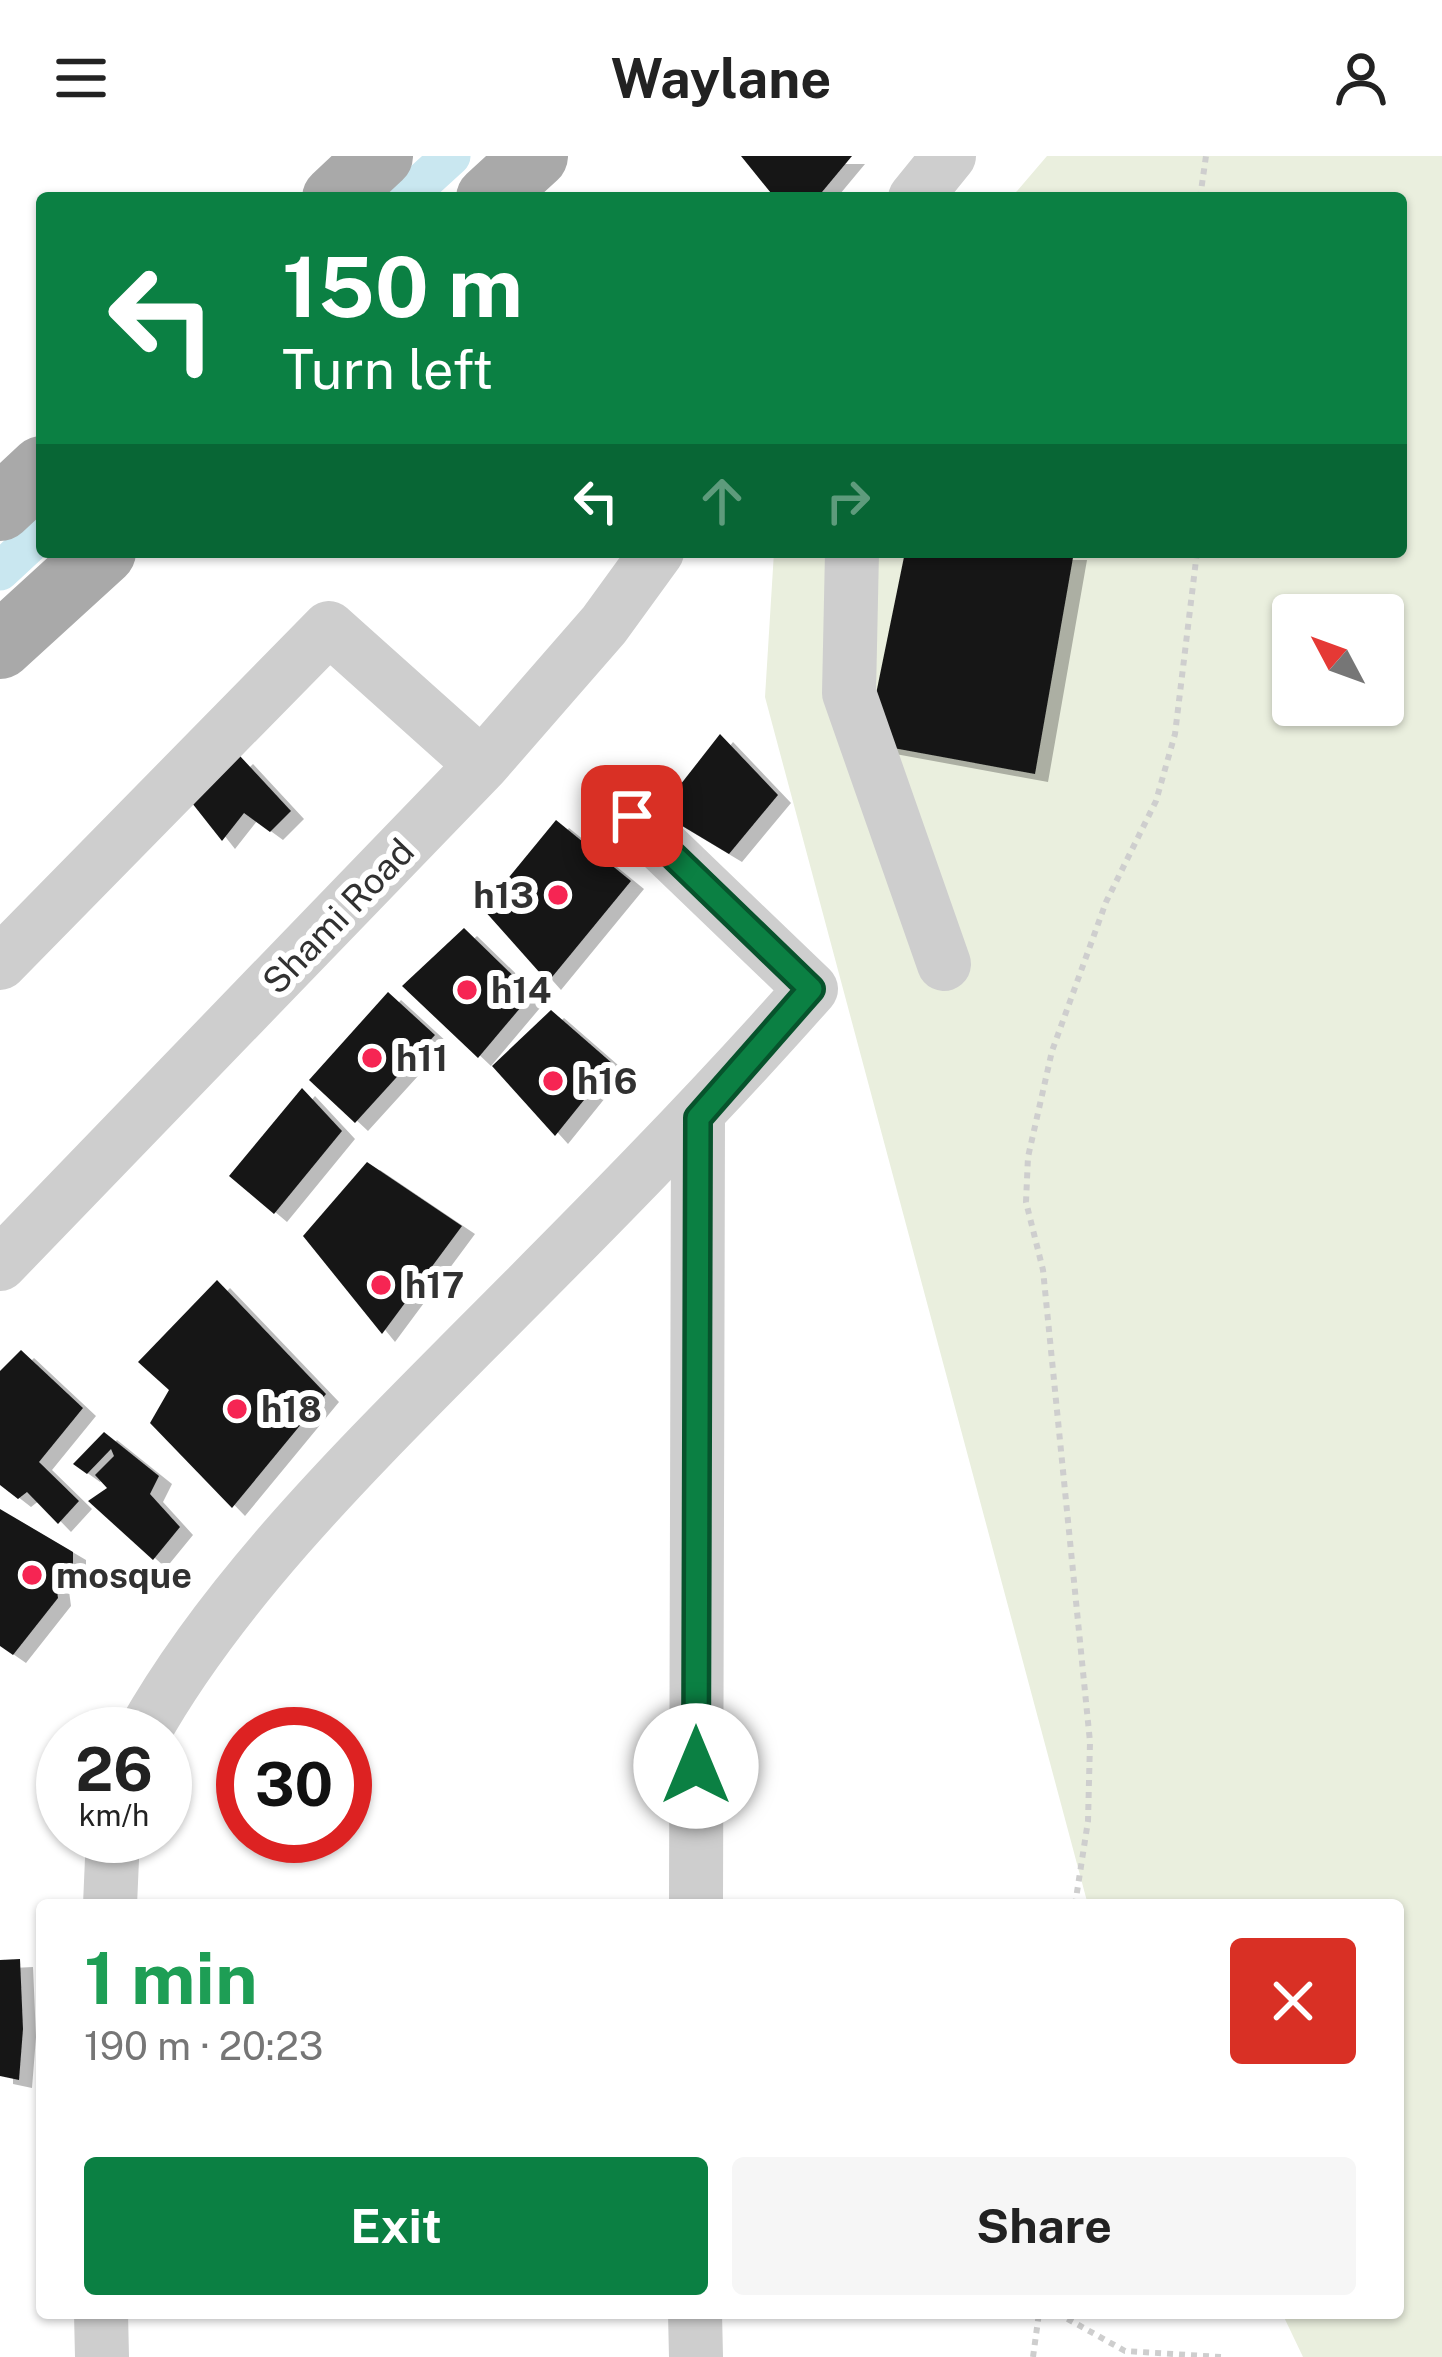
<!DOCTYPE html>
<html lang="en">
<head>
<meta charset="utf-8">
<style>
	:root { --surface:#fff; --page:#f6f6f6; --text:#222; --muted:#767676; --accent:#0b8043 }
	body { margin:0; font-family:"Public Sans",sans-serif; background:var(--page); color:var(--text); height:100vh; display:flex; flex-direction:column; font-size:45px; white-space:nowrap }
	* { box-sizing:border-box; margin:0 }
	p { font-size:39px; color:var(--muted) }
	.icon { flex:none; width:66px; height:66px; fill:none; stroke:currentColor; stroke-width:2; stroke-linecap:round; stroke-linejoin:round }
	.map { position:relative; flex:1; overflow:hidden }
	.panel { position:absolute; left:36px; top:1743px; width:1368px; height:420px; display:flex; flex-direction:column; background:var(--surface); border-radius:12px; box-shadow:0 3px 9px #0004 }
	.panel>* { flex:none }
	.banner { position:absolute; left:36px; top:36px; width:1371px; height:366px; border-radius:12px; box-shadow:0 3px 9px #0004; background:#0b8043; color:#fff; overflow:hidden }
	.needle { width:78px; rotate:311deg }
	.buttons { position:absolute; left:1272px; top:438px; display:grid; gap:24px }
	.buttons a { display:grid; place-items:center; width:132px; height:132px; border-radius:12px; background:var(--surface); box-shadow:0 3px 9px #0004; font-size:60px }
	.speed { position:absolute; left:36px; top:1551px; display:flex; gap:24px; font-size:60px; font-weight:700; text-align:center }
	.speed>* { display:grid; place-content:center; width:156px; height:156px; border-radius:50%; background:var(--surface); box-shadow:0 3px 9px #0004; line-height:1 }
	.speed small { font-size:30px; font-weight:400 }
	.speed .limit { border:18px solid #d22; background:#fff; color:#111 }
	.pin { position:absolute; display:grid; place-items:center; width:102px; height:102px; color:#fff; margin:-51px; border-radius:24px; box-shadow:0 6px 18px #0006 }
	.me { position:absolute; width:132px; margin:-66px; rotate:0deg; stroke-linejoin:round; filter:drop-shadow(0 0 9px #0008) }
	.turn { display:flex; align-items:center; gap:42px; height:252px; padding:0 48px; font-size:54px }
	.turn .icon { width:156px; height:156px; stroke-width:2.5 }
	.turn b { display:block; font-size:84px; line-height:102px }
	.lanes { display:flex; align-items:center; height:114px; padding:0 48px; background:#0003; justify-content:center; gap:60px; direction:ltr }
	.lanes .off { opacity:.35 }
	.round { display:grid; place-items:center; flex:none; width:126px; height:126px; border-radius:12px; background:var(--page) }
	.summary { display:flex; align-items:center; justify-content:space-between; height:204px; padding:0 48px }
	h1 { font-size:72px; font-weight:700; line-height:90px; color:#1e9e55 }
	.cta { display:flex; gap:24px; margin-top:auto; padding:24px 48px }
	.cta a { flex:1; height:138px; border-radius:12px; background:var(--accent); color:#fff; font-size:48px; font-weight:700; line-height:138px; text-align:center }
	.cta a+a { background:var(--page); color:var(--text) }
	header { display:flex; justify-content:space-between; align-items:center; height:156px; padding:0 48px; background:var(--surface); font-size:54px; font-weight:700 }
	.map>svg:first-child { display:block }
	.green { fill:#eaefde; fill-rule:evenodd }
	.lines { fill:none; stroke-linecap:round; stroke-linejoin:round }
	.canal { stroke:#c9e7f0; stroke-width:39 }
	.building { fill:#181818; filter:url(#shadow) }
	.path { stroke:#cecece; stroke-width:6; stroke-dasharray:6 6; stroke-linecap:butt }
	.minor { stroke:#cecece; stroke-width:54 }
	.major { stroke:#a9a9a9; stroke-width:66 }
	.route-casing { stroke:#07532c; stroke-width:30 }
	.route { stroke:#0b8043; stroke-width:21 }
	.poi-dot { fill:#f62553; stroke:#fff; stroke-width:4.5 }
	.labels { text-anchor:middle; stroke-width:12; stroke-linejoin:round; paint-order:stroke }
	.poi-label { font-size:36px; font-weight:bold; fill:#313131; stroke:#fff; text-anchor:start }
	.street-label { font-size:36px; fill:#313131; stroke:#fff }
</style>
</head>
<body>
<header><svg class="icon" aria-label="menu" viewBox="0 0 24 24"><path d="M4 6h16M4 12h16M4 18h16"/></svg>Waylane<svg class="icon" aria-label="person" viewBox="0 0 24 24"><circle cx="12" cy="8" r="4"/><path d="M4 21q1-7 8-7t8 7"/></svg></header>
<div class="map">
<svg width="1442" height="2201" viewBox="0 0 1442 2201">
	<defs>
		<filter id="shadow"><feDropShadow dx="13" dy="8" stdDeviation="0" flood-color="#0004"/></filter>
	</defs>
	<rect width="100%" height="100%" fill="#fff"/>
	<!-- green -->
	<path class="green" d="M1047,0H1442V2201H1303L1282,2157H1398V1749H1088L765,541L774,396H1401V42H1011ZM1293,459H1383V549H1293Z"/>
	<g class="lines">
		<!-- canal -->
		<path class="canal" d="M405,42L451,0
			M0,415L42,376"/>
	</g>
	<!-- building -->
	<path class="building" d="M741,0H852L817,42H775Z
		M905,396H1074L1035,618L866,587Z
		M720,578L778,639L729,698L659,656Z
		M240,600L291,655L270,676L244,657L222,685L192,647Z
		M556,664L631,725L548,826L483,753Z
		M464,772L532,838L478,902L402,830Z
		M388,836L435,879L355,967L309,924Z
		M551,854L613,908L555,980L492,910Z
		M302,932L342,975L274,1058L229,1020Z
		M367,1006L462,1070L382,1178L303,1080Z
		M217,1124L326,1238L232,1352L150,1267L169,1234L138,1206Z
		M21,1194L83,1252L39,1306L79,1345L58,1368L27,1336L18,1343L0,1329V1215Z
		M104,1276L159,1320L150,1338L180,1371L153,1404L88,1345L107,1332L95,1319L114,1300L111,1293L87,1318L73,1308Z
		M0,1353L73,1396V1411L56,1427L58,1442L13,1499L0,1490Z
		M20,1803L23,1873L19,1924L0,1920V1804Z"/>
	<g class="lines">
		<!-- path -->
		<path class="path" d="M1200,42L1206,0
			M1075,1749L1088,1665L1090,1586L1043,1114L1026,1046L1028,1001L1052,895L1106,746L1156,645L1175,578L1197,396
			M1057,2157L1125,2195L1221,2201
			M1033,2201L1039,2157"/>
		<!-- minor -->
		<path class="minor" d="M915,42L949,0
			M852,396L849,537L944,808
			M0,807L329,472L482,609
			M0,1108L482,609L604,469L657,396
			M143,1578C224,1433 361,1299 477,1182C591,1068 704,954 811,833L631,660
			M110,1749L113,1680
			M696,1749L698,962
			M101,2157L102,2201
			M695,2157L696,2201"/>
		<!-- major -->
		<path class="major" d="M335,42L380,0
			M489,42L535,0
			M0,352L42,313
			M0,490L103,396"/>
	</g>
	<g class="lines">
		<defs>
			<path id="route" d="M632,660L811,833L698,962L696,1610"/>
		</defs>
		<!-- route casing -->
		<use href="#route" class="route-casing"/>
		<!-- route -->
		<use href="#route" class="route"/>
	</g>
	<!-- markers -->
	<g class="poi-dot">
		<circle cx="558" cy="739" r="12"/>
		<circle cx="467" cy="834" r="12"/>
		<circle cx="372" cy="902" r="12"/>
		<circle cx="553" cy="925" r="12"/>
		<circle cx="381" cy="1129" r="12"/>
		<circle cx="237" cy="1253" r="12"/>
		<circle cx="32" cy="1419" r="12"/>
	</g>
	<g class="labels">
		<!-- poi labels -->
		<g class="poi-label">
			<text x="534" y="752" text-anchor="end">h13</text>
			<text x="491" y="847">h14</text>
			<text x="396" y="915">h11</text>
			<text x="577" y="938">h16</text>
			<text x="405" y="1142">h17</text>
			<text x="261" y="1266">h18</text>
			<text x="56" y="1432">mosque</text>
		</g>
		<!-- street labels -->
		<g class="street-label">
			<text transform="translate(338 760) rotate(-46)" y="13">Shami Road</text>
		</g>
	</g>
</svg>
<div class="buttons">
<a><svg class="needle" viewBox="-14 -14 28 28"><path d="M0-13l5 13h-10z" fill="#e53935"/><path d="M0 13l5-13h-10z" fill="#767676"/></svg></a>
</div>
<div class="speed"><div>26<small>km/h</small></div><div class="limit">30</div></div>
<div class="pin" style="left:632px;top:660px;background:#d93025"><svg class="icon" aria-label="arrive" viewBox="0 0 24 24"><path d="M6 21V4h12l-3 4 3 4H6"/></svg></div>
<svg class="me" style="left:696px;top:1610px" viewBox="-20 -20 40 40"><circle r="19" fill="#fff"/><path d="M0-13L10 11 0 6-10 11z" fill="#0b8043"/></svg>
<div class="banner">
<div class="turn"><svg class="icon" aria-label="left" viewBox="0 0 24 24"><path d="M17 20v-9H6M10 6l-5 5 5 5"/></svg><div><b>150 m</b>Turn left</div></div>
<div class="lanes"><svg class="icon" aria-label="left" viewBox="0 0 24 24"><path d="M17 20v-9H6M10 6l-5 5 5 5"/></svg><svg class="icon off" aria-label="ahead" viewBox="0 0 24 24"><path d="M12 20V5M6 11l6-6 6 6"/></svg><svg class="icon off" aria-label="right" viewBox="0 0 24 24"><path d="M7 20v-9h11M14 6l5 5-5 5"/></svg></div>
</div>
<section class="panel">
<div class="summary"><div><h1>1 min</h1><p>190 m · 20:23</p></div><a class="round" style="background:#d93025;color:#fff"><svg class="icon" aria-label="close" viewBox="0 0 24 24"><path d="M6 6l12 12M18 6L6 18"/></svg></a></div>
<div class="cta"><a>Exit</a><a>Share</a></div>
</section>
</div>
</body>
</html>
